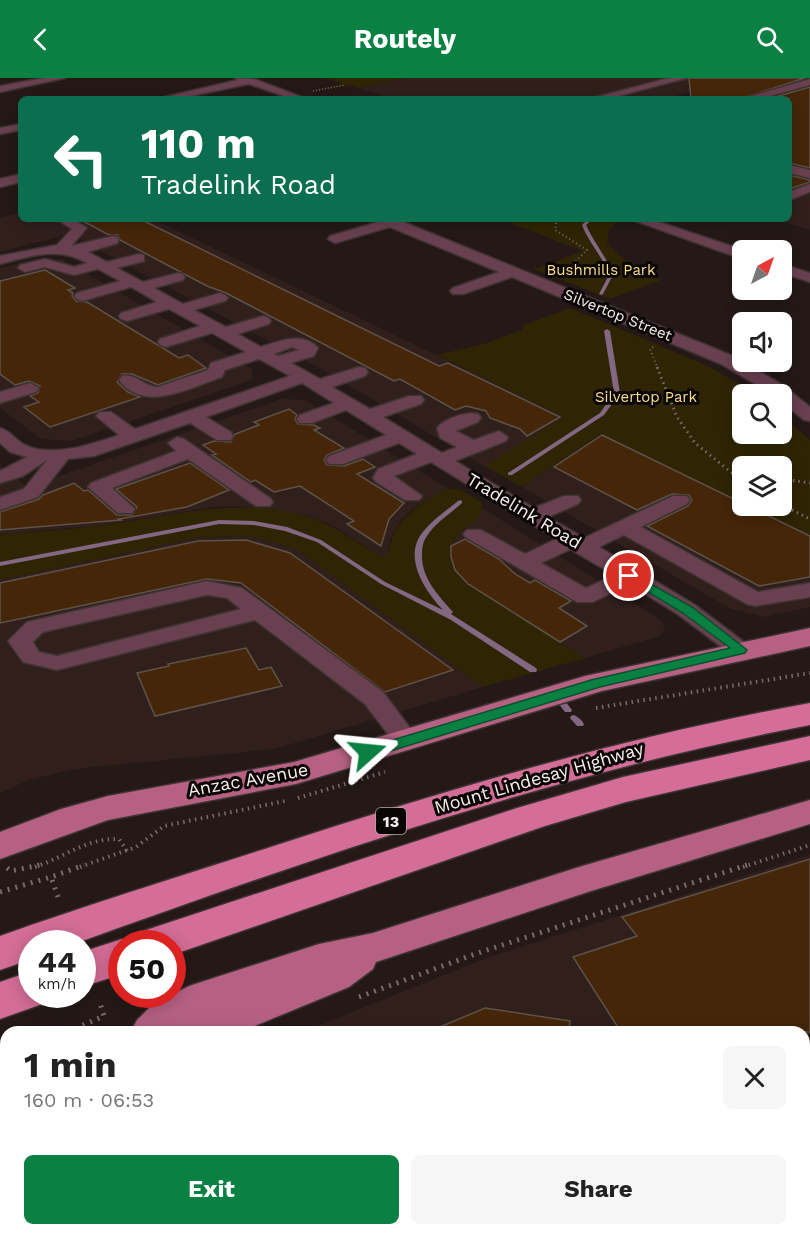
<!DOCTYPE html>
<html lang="en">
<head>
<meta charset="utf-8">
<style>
	:root { --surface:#fff; --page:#f6f6f6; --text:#222; --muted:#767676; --accent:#0b8043 }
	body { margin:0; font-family:"Work Sans",sans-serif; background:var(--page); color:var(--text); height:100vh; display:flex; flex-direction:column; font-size:22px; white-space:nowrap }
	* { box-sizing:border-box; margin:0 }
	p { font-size:20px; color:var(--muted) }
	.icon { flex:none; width:33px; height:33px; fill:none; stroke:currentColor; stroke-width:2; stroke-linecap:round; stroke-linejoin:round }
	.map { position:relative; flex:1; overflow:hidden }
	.sheet { position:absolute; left:0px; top:948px; width:810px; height:210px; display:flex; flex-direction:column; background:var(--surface); border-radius:18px 18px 0 0; box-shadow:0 3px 15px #0003 }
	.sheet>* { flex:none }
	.guide { position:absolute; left:18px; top:18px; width:774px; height:126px; border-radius:9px; box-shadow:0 3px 15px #0003; background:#0b6e4f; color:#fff; overflow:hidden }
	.needle { width:39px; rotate:40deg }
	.tools { position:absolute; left:732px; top:162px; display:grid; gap:12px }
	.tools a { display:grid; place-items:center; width:60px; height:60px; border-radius:9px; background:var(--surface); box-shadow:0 3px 15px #0003; font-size:30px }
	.speed { position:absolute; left:18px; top:852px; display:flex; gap:12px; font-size:30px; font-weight:700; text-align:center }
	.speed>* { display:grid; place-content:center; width:78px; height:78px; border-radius:50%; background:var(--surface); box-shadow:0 3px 15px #0003; line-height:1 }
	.speed small { font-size:15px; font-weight:400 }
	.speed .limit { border:9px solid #d22; background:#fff; color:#111 }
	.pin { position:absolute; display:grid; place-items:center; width:51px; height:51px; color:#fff; margin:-26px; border:3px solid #fff; border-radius:50%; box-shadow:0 2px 6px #0007 }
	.me { position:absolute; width:66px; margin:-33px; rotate:72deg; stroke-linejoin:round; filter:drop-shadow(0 0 4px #0008) }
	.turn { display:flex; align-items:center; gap:21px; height:126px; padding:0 24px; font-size:27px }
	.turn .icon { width:78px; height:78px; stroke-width:2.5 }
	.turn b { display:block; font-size:42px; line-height:51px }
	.round { display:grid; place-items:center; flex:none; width:63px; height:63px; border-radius:9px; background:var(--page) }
	.summary { display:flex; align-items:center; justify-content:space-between; height:102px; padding:0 24px }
	h1 { font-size:36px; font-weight:700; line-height:45px }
	.action { display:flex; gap:12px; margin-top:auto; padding:12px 24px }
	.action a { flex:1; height:69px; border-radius:9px; background:var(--accent); color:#fff; font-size:24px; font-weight:700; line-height:69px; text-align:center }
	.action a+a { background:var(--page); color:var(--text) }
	header { display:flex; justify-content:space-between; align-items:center; height:78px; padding:0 24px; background:var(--accent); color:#fff; font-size:27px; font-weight:700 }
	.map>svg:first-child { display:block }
	.built { fill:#311f1c }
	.green { fill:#2f2504 }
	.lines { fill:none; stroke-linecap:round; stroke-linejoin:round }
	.stream { fill:#826883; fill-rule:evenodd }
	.building { fill:#452609; stroke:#5d534b; stroke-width:1.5 }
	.minor-casing { stroke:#3d3331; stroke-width:3 }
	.major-casing { stroke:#3d3331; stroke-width:3 }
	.highway-casing { stroke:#3d3331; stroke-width:3 }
	.path-far4 { stroke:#766c6a; stroke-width:1.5; stroke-dasharray:1 2; stroke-linecap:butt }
	.path-far3 { stroke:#766c6a; stroke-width:2; stroke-dasharray:1 3; stroke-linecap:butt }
	.path-far2 { stroke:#766c6a; stroke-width:3; stroke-dasharray:1.5 4; stroke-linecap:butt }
	.path-far1 { stroke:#766c6a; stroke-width:4; stroke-dasharray:1.5 4.5; stroke-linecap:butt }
	.path { stroke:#766c6a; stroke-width:5; stroke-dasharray:2 6; stroke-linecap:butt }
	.minor { fill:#694050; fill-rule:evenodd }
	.major { fill:#b66184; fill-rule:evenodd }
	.highway { fill:#d46d98; fill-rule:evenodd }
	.route { fill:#0b8043; stroke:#07532c; stroke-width:1.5 }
	.labels { text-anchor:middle; stroke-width:6; stroke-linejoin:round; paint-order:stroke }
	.far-park-label { font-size:15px; fill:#fade8b; stroke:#0a0605 }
	.far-street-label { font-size:15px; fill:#f7eeed; stroke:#0a0605 }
	.shield { fill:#0a0605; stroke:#b0a8a7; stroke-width:1.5 }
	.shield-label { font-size:16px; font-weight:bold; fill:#f7eeed }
	.street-label { font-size:18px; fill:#f7eeed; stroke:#0a0605 }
</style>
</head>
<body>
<header><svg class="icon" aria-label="back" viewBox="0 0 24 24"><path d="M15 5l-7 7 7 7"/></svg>Routely<svg class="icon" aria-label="search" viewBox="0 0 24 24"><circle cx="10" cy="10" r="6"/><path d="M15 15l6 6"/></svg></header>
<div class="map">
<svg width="810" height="1158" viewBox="0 0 810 1158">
	<rect width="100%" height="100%" fill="#241917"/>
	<!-- built -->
	<path class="built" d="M405,0H746L663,21H393L358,10Z
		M789,98L810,104V152L776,141H789Z
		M21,135V141H153L565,339L484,388L323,292L69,156L0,174V140Z
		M40,180L63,182L252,291V302L72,363L41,361L0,330V190Z
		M281,321L305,322L447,410L412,431L401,442L390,461L388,477L381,479L332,447L304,437L239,428L213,429L97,448L0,456V387L27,409Z
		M600,356L742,424V428H749L810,457V529L765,539L731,531L522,409Z
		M482,430L653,537L662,544L665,552L660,558L585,580L468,507L454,492L449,478L450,467L460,453L479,439Z
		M249,458L297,471L483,609L275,671L74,691L29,702L0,715V502L200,459Z
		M810,777V1158H606L600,1152H804V954H303L492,878Z
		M6,1091V1152H117L119,1158H0V1094Z
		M304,1152H438L466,1158H310Z"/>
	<!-- green -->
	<path class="green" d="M326,0H405L358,10L348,7L301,15L343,6Z
		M522,141H623L609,151L607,165L636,193L661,202L610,221L534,191L584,173L509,145Z
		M570,230L708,288L756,316H742V356H782V338L810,362V457L749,428H782V388H742V424L600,356L522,409L484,388L564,339L437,277L484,266L522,252L524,247Z
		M447,410L461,412L483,425C482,429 481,436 479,439C475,445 465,448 460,454C441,473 452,491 468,507L585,580L483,609L297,471L249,458L200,459L0,502V456C32,454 64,452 96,448C166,440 235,417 305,438C333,446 356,464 381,479L388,477C393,441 418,427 447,410Z"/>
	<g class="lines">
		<!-- stream -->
		<path class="stream" d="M588,141H593L586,147C594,165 607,179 613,197L603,216L601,217L599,216L609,197C603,179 589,165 582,147Z
			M607,251L610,253L620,315L604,337L512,397H508V395L600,335L614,315L604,253Z
			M460,422L462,423V425C451,435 435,445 427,458C423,463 422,470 422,476C421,500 438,517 453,534L451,536L536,590L537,592L536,594H530L451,542L381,506L317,464L285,453L254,447L219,446L0,488V484L219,442L254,443L287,449L321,462L385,504L443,532C425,513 403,480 422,455C432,442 446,433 458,423Z
			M559,623H565L572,632L571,634H565L558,625Z
			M574,637C578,639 582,642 584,646L583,648H577L570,640L571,638Z"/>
	</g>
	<!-- building -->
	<path class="building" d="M689,0H805L740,21H691Z
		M810,9V90L789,85V21H768Z
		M789,97L810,102V104L789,111Z
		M79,141H140L439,288L448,285L560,339L527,358L520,351L490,340L486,333L466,328L455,332L400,301L394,303L226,215L207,208L120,162L118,157H109Z
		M45,192L75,210L68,212L73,215L72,218L76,223L87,224L179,280L188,277L206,290L158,307L132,296H122L117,304L128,314L140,319L50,349L24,329L39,324L30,318L38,315L40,308L29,303L15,307L0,296V203Z
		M289,331L297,337L295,341L298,346L314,347L320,350L314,352L344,370L327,377L324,382L327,387L344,388L363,381L375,389L357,396L404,425L389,441L381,468L347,446L354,443L300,408L274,414L255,402L251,404L212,377L216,376L203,367L214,363L231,364L235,356L259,347L254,344Z
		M602,357L810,458V499L759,508L647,448L688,428L692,422L689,417L672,416L637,432L554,389Z
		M190,385L229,412L187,429L119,441L121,442L0,452V434L39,421L43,417L74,405L84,413L88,412L117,437H132L137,429L116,411Z
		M465,461L499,481L515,496L530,505L535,502L571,523L559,530L587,548L560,564L468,506L455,492L451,479V468Z
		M246,462L290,475L453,592L385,614L241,505L207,501L0,545V505L198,463Z
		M246,570L259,592L271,589L282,608L155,638L137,595L169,588L168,586Z
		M810,781V954H621L573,879L637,858L622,839Z
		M485,930L570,943L569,954H428Z"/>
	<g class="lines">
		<defs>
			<path id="minor" d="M44,0H65L0,14V8Z
				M235,0L254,1L307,21H292L249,6L176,21H156L238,2Z
				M669,0H687L607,21H589Z
				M810,1V7L759,21H742Z
				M21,46V52L0,56V50Z
				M789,87L810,92V100L789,95Z
				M21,96V104L0,109V101Z
				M810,106V114L789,122V114Z
				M56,141H73L87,150L71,168L113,158L118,159V165L88,174L107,184L139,176L144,177V183L117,190L143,204L178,195L183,196L185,199L183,202L154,210L183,226L220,215L225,217L228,220L225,223L194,232L226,249L263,238L269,240L271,243L269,246L238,256L261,269C279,263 303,253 318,270L314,278L291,285L320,301L359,289L365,290L368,294L365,298L332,309L370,331L409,318H421L424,322L421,326L383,339L442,375L457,369L440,360L437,350C444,341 467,333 478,336L481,340L478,344L456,353L474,362L499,353L508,359L506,363L455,383L534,430L564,418H578L581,422L578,426L548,439L584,460L673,418H687L690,422L687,426L641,449L758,514L810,505V519L755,528L747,526L624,457L599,469L695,527L748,567L752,572L748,577H732L679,537L629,506L593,524H577L467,460L463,456L467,452H481L525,476L556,461L431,384L394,398L422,418L419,422H405L376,404L373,400L378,391L417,376L399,365L343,386H329L326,382L329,378L386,357L346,332L312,345H300L297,341L300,337L334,325L302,305L206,339L231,354L233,358L231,362H217L190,345L94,378L68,381L38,419L0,432V419L24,411L47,382L23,398L0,405V393L27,379L10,374L0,365V350C10,353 15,361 23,366C51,381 92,366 119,357L96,338L99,334H111L135,351L290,298L259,281L225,292L222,299C191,309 145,336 119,302L122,298C136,295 144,309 158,309L208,292L211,285L246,274L212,255L166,269L160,267L158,264L160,261L200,248L169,231L127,243L121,241L119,238L121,235L157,224L131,209L82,223L77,221L74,218L77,215L120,203L98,191L74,197L45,189L25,194L18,190L20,187L45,181L74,189L87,185C57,168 32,178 0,186V178L57,167L72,151ZM292,269L299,272L278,278L274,276ZM571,471L575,474L614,497L586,510L541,485Z
				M376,141H396L733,278L781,306L810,329V343L804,342L782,324V316H772L721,286L512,199L463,216H453L450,213L453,210L499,194L390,149L335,165L328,161L330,158L378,144Z
				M630,141H650L743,172L742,181Z
				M782,186L810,195V204L782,195Z
				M30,305L39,310L36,314L0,325V314Z
				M177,359L184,361L270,420L273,424L270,428H256L188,381L112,410L135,431L132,435H118L88,409L91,405L176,373L168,365Z
				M207,503L242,510L383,614L419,662L415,668L406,670L397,668L365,626L255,542L57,592L23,584L8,563L27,544ZM207,517L227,520L241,531L57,578L39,574L33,564L43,554Z
				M160,1152H200L203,1158H163Z
				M225,1152H265L268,1158H228Z"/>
			<path id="major" d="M810,550V568L602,613L296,706L108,742L0,781V754L61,731L108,718L294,684L585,598Z
				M810,722V746L591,813L376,884L373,891L349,909L240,954H131L137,942L153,926L189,908L319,866L373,855L579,789Z
				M6,1014V1052L0,1054V1016Z"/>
			<path id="highway" d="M810,625V647C558,695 315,779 74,866H32V881L0,892V858C93,825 187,796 280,766C455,709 629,658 810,625Z
				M810,658V682L626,724L545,748L172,877V866H122V896L82,909V874L122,861L134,865L140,854L517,730L623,699Z
				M32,893V916H51L48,924L0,941V904Z"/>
		</defs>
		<!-- minor casing -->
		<use href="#minor" class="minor-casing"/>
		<!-- major casing -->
		<use href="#major" class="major-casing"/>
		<!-- highway casing -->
		<use href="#highway" class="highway-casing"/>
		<!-- path-far4 -->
		<path class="path-far4" d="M313,13L345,7"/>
		<!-- path-far3 -->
		<path class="path-far3" d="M557,141L555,152L587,172L573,186V199
			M653,269L650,271L658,291"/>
		<!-- path-far2 -->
		<path class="path-far2" d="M657,289L677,339L695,365L742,403
			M782,401L810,405
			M782,427L810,441"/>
		<!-- path-far1 -->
		<path class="path-far1" d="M596,630L810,595
			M298,720L385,694
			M35,789C65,779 86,760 119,761L127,773
			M80,789L136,769L164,748L285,723
			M743,789L810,767"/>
		<!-- path -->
		<path class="path" d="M7,790L11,793L40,787
			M0,814L51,799
			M58,819L51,799L84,787
			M359,919L475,876L747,787
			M82,954L81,948L104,938L100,925
			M0,1084L6,1081"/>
		<!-- minor -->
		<use href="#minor" class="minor"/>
		<!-- major -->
		<use href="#major" class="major"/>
		<!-- highway -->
		<use href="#highway" class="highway"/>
	</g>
	<!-- route -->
	<path class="route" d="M629,494L692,529L747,572L745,575L600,609L374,678H363L361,674L363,671L591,602L730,570L683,535L625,500V495Z"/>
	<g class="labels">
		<!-- far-park labels -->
		<g class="far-park-label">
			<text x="601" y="197">Bushmills Park</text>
			<text x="646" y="324">Silvertop Park</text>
		</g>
		<!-- far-street labels -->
		<g class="far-street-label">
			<text transform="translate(618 237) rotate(22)" y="5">Silvertop Street</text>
		</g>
		<!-- shield labels -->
		<rect class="shield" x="376" y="730" width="30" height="26" rx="4.5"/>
		<g class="shield-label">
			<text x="391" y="749">13</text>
		</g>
		<!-- street labels -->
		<g class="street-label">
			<text transform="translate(524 433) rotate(31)" y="6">Tradelink Road</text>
			<text transform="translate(539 700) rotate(-16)" y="6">Mount Lindesay Highway</text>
			<text transform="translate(248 702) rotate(-10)" y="6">Anzac Avenue</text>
		</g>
	</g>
</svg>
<div class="tools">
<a><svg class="needle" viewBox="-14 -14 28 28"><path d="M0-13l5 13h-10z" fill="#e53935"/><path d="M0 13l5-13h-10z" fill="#767676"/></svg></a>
<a><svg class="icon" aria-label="sound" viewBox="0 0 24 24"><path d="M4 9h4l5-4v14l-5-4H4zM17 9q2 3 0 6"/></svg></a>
<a><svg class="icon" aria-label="search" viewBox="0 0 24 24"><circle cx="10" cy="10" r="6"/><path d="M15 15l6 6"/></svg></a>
<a><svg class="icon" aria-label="layers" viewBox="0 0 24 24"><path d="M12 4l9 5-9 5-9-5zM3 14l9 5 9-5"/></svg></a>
</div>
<div class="speed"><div>44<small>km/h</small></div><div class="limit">50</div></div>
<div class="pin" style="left:629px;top:498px;background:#d93025"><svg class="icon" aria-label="arrive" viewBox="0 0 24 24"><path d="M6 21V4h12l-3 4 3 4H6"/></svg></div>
<svg class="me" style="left:368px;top:674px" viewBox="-20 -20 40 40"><path d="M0-17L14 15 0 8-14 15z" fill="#0b8043" stroke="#fff" stroke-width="4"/></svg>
<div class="guide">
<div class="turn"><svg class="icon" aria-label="left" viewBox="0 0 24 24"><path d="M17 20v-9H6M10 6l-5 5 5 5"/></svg><div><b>110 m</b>Tradelink Road</div></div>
</div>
<section class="sheet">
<div class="summary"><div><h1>1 min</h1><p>160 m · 06:53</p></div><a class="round"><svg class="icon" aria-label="close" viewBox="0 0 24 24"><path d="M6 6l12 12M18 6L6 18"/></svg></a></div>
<div class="action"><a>Exit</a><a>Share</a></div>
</section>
</div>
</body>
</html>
